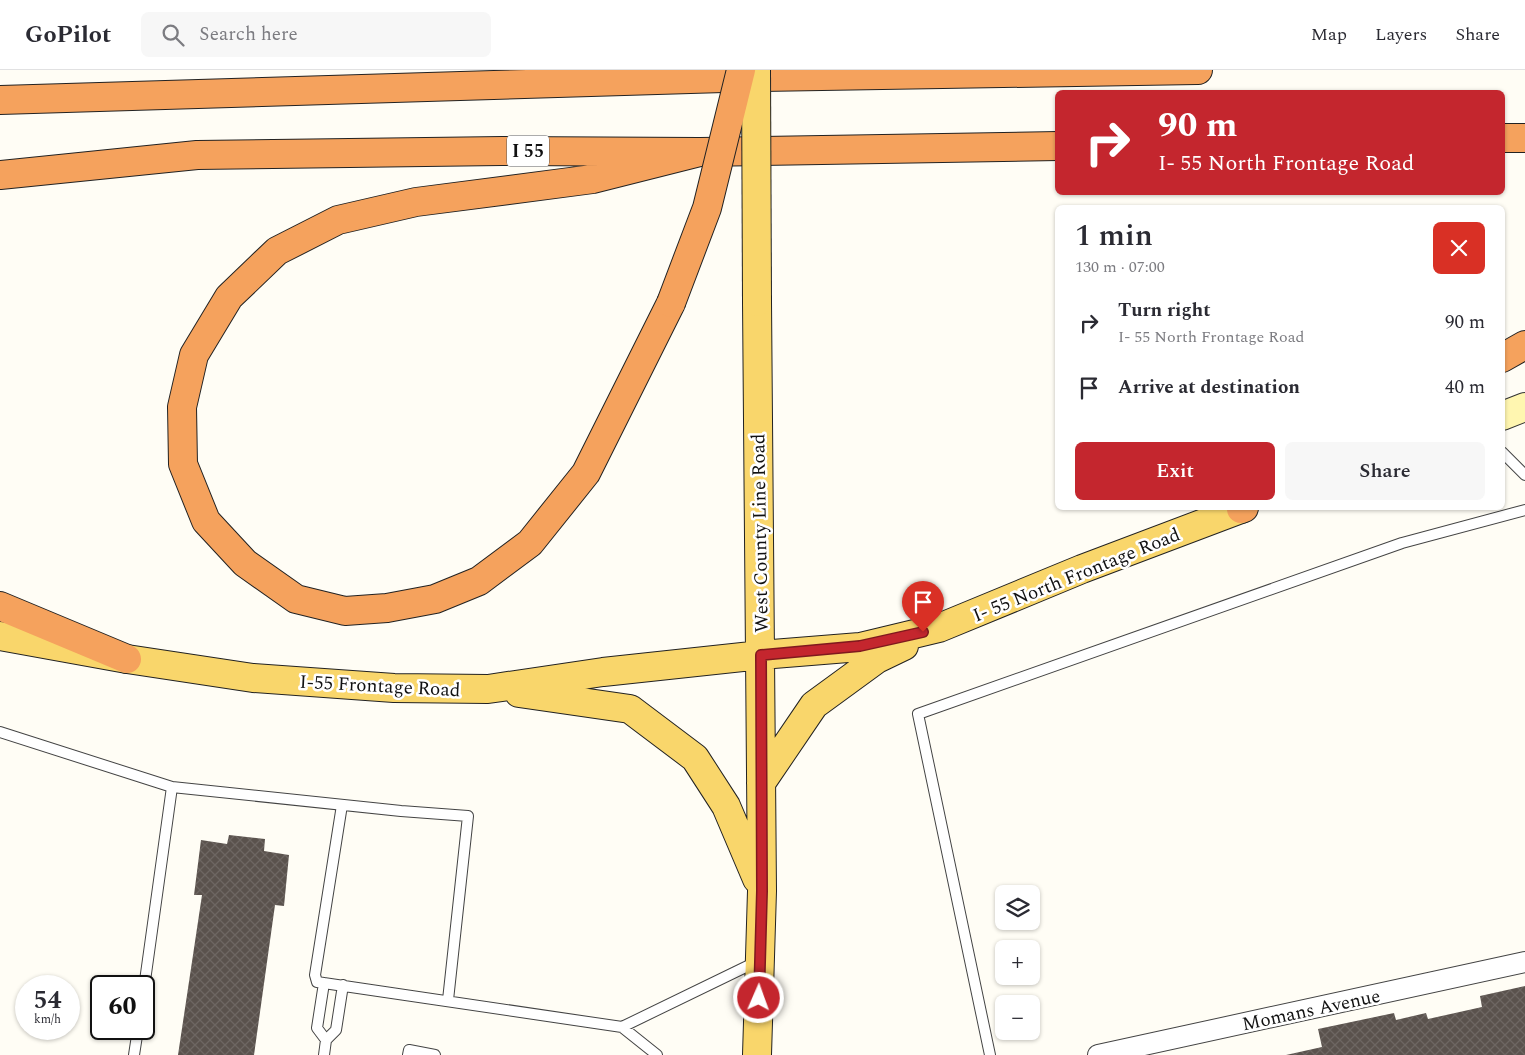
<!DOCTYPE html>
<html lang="en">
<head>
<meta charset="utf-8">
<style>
	:root { --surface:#fff; --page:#f7f7f7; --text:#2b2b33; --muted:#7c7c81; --line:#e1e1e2; --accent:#c4262e }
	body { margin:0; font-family:Spectral,serif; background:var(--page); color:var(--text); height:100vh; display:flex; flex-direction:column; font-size:19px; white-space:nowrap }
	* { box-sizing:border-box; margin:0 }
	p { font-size:16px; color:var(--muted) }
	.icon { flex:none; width:28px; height:28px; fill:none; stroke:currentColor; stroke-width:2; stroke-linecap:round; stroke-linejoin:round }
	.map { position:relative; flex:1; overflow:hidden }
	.panel { position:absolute; left:1055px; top:135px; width:450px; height:305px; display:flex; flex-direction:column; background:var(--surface); border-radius:8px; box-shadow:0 1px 4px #0004 }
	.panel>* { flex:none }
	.banner { position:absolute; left:1055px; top:20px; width:450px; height:105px; border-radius:8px; box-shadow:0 1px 4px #0004; background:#c4262e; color:#fff; overflow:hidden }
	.fabs { position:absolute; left:995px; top:815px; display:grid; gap:10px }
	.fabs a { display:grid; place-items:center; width:45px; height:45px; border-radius:8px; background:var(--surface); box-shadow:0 1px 4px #0004; font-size:25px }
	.speed { position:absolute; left:15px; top:905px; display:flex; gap:10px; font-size:25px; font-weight:700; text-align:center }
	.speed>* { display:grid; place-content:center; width:65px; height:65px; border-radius:50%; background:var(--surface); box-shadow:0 1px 4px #0004; line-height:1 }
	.speed small { font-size:12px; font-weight:400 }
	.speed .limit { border:2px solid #111; border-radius:8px; background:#fff; color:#111 }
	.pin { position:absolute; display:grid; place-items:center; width:42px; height:42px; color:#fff; margin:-51px -21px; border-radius:50% 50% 50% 0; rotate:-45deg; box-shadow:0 0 5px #0007 }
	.pin .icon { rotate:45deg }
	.me { position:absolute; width:55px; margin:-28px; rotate:2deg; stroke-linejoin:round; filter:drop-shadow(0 0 4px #0008) }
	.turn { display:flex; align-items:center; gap:18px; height:105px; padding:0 20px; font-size:22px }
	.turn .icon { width:65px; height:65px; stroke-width:2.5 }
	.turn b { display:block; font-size:35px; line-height:42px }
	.round { display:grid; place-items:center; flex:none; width:52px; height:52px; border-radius:8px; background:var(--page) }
	.overview { display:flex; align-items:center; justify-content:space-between; height:85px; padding:0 20px }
	h1 { font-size:30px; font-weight:600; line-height:38px }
	.action { display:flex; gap:10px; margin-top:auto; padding:10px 20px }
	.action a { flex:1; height:58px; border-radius:8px; background:var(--accent); color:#fff; font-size:20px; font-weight:600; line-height:58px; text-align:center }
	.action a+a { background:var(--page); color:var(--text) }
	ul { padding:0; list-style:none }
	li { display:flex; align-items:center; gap:15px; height:65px; padding:0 20px }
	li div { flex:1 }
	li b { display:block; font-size:19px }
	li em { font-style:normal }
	header { display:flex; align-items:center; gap:30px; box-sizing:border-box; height:70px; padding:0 25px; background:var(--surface); border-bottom:1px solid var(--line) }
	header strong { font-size:24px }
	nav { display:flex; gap:28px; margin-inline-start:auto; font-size:18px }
	.search { width:350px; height:45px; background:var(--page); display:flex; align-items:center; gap:12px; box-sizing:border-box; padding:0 18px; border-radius:8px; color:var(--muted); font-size:19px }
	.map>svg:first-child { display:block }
	.building { fill:url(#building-cross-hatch) }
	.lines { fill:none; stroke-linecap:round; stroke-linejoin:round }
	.lane-casing { stroke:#444; stroke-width:12 }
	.street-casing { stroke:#444; stroke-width:22 }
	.secondary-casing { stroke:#333; stroke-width:30 }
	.primary-casing { stroke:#222; stroke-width:30 }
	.highway-casing { stroke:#222; stroke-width:30 }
	.lane { stroke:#fff; stroke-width:10 }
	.street { stroke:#fff; stroke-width:20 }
	.secondary { stroke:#fff6b0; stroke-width:28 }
	.primary { stroke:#f9d66b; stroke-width:28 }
	.highway { stroke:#f5a25d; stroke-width:28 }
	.primary-bridge-casing { stroke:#222; stroke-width:30; stroke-linecap:butt }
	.highway-bridge-casing { stroke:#222; stroke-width:30; stroke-linecap:butt }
	.primary-bridge { stroke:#f9d66b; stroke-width:28 }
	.highway-bridge { stroke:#f5a25d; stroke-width:28 }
	.route-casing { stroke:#7f191e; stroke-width:12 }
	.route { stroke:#c4262e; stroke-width:9 }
	.labels { text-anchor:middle; stroke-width:5; stroke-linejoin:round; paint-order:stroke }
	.shield { fill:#fff; stroke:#585858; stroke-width:1 }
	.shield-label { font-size:18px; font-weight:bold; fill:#111 }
	.street-label { font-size:19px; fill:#111; stroke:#fff }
</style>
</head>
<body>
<header>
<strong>GoPilot</strong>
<div class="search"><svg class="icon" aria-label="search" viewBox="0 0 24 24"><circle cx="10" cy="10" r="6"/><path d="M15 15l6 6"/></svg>Search here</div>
<nav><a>Map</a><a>Layers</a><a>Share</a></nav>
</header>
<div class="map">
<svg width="1525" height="985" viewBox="0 0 1525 985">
	<defs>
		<pattern id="building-cross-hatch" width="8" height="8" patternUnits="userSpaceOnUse" patternTransform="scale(1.25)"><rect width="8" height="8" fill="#5a524d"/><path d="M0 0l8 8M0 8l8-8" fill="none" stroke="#6d6662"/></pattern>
	</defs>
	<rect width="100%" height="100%" fill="#fffdf5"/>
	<!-- building -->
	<path class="building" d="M229,765L265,769L264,781L289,785L284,836L275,835L254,985H178L202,825H194L201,770L227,774Z
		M1525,916V985H1286L1322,977L1318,959L1394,943L1396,950L1426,943L1428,949L1482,937L1480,926Z"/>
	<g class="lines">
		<defs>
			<path id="lane" d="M1502,382L1525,405
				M0,662L172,717L144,918
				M172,717L401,741L468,746L448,930
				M342,735L315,905L317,912L622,957L758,891
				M324,913L317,958L326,970
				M622,957L657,985
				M134,985L138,959
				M324,985L326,970L336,960L343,915
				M408,985L409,980L435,985
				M990,985L918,644L1402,473L1525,440"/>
			<path id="street" d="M1098,985L1525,892"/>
			<path id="secondary" d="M1502,346L1525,337"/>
			<path id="primary" d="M757,232L762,821L757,985
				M0,566L127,589L253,608L394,618L488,619L603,602L761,585L860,577L939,558L1082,499L1241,439
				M519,623L630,639L695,688L726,736L757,809
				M761,713L814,635L877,589L904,576"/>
			<path id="highway" d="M0,30L757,7L1198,0
				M1502,68H1525
				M0,105L197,85L502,81L700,82L1058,76
				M671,233L586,403L530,473L479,511L435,529L387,538L345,541L296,529L245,493L206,451L183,394L182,337L194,285L229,227L277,181L338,150L416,132L593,109L700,82
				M1502,288L1525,275
				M1241,439L1244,438
				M0,536L127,589"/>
		</defs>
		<!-- lane casing -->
		<use href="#lane" class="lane-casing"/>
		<!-- street casing -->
		<use href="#street" class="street-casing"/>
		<!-- secondary casing -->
		<use href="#secondary" class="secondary-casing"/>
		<!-- primary casing -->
		<use href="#primary" class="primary-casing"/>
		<!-- highway casing -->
		<use href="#highway" class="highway-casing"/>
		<!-- lane -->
		<use href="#lane" class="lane"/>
		<!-- street -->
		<use href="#street" class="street"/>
		<!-- secondary -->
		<use href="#secondary" class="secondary"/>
		<!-- primary -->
		<use href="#primary" class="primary"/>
		<!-- highway -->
		<use href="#highway" class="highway"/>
		<defs>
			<path id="primary-bridge" d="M756,0L757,232"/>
			<path id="highway-bridge" d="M671,233L707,138L741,0"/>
		</defs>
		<!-- primary-bridge casing -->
		<use href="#primary-bridge" class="primary-bridge-casing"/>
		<!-- highway-bridge casing -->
		<use href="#highway-bridge" class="highway-bridge-casing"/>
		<!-- primary-bridge -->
		<use href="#primary-bridge" class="primary-bridge"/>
		<!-- highway-bridge -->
		<use href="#highway-bridge" class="highway-bridge"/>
	</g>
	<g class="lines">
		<defs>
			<path id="route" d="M759,928L762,821L761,585L860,576L923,562"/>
		</defs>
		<!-- route casing -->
		<use href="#route" class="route-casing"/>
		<!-- route -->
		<use href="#route" class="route"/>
	</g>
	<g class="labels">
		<!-- shield labels -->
		<rect class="shield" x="507" y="65.5" width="42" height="31" rx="4"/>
		<g class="shield-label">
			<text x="528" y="87">I 55</text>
		</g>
		<!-- street labels -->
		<g class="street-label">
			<text transform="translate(759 463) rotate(-91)" y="7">West County Line Road</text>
			<text transform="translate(1076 504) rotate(-22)" y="7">I- 55 North Frontage Road</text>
			<text transform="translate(380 615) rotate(3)" y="7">I-55 Frontage Road</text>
			<text transform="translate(1311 939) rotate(-12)" y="7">Momans Avenue</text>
		</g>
	</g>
</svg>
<div class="fabs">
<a><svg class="icon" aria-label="layers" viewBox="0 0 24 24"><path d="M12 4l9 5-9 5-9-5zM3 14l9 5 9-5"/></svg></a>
<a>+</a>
<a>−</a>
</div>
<div class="speed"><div>54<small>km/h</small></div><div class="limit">60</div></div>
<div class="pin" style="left:923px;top:562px;background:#d93025"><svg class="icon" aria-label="arrive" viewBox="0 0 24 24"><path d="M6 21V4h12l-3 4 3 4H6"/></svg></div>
<svg class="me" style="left:759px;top:928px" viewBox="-20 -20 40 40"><circle r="17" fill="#c4262e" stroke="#fff" stroke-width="3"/><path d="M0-11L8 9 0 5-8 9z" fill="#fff"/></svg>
<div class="banner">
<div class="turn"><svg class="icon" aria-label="right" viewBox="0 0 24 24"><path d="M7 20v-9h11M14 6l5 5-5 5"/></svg><div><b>90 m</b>I- 55 North Frontage Road</div></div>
</div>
<section class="panel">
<div class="overview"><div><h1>1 min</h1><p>130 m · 07:00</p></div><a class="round" style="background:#d93025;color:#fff"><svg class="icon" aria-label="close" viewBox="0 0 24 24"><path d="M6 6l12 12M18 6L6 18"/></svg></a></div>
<ul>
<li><svg class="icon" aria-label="right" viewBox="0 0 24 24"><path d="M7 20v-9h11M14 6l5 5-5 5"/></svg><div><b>Turn right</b><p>I- 55 North Frontage Road</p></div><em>90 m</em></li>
<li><svg class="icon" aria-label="arrive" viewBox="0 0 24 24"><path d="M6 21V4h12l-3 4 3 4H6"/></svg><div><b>Arrive at destination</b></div><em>40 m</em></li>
</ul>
<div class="action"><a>Exit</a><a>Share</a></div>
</section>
</div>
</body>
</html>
